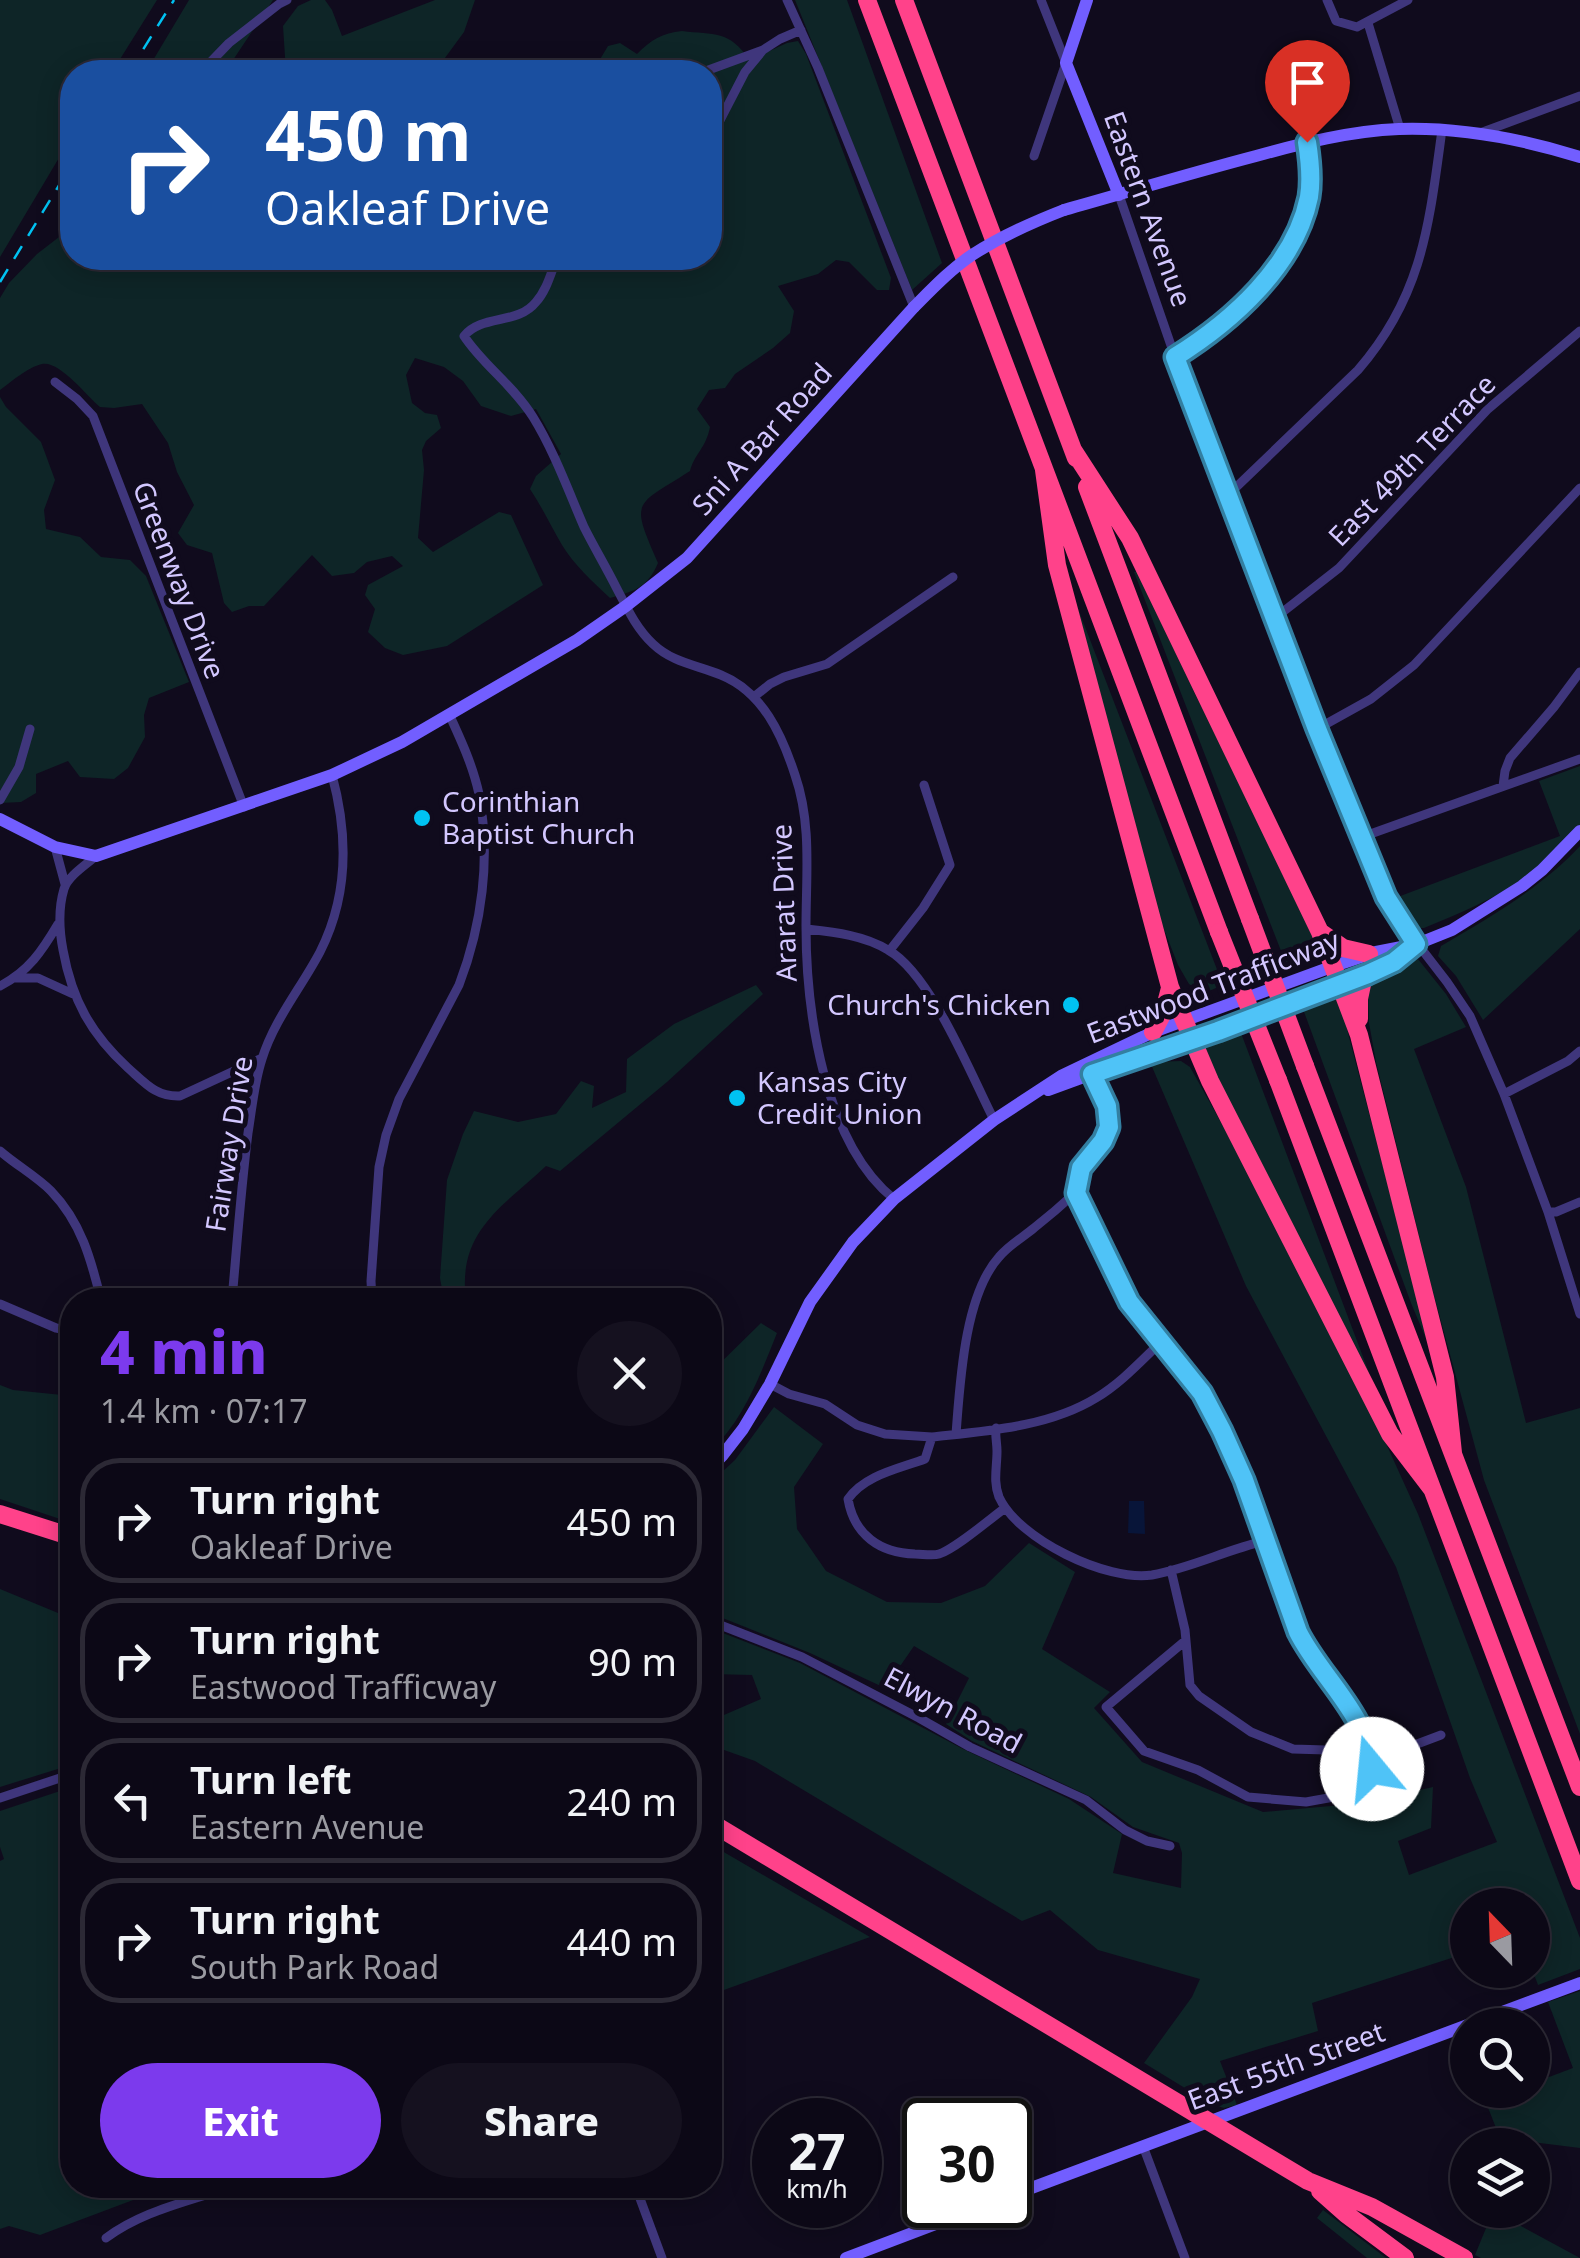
<!DOCTYPE html>
<html lang="en">
<head>
<meta charset="utf-8">
<style>
	:root { --surface:#0c0816; --page:#15111f; --text:#f1f3f6; --muted:#9a9aa1; --line:#2c2935; --accent:#7c3aed }
	body { margin:0; font-family:"Noto Sans",sans-serif; background:var(--page); color:var(--text); height:100vh; display:flex; flex-direction:column; font-size:38px; white-space:nowrap }
	* { box-sizing:border-box; margin:0 }
	p { font-size:32px; color:var(--muted) }
	.icon { flex:none; width:55px; height:55px; fill:none; stroke:currentColor; stroke-width:2; stroke-linecap:round; stroke-linejoin:round }
	.map { position:relative; flex:1; overflow:hidden }
	.side { position:absolute; left:60px; top:1288px; width:662px; height:910px; display:flex; flex-direction:column; background:var(--surface); border-radius:40px; box-shadow:0 5px 25px #0003,0 0 0 2px var(--line) }
	.side>* { flex:none }
	.top-card { position:absolute; left:60px; top:60px; width:662px; height:210px; border-radius:40px; box-shadow:0 5px 25px #0003,0 0 0 2px var(--line); background:#1a4fa0; color:#fff; overflow:hidden }
	.needle { width:65px; rotate:337deg }
	.controls { position:absolute; left:1450px; top:1888px; display:grid; gap:20px }
	.controls a { display:grid; place-items:center; width:100px; height:100px; border-radius:50%; background:var(--surface); box-shadow:0 5px 25px #0003,0 0 0 2px var(--line); font-size:50px }
	.speed { position:absolute; left:752px; top:2098px; display:flex; gap:20px; font-size:50px; font-weight:700; text-align:center }
	.speed>* { display:grid; place-content:center; width:130px; height:130px; border-radius:50%; background:var(--surface); box-shadow:0 5px 25px #0003,0 0 0 2px var(--line); line-height:1 }
	.speed small { font-size:25px; font-weight:400 }
	.speed .limit { border:5px solid #111; border-radius:15px; background:#fff; color:#111 }
	.pin { position:absolute; display:grid; place-items:center; width:85px; height:85px; color:#fff; margin:-102px -42px; border-radius:50% 50% 50% 0; rotate:-45deg; box-shadow:0 0 10px #0007 }
	.pin .icon { rotate:45deg }
	.me { position:absolute; width:110px; margin:-55px; rotate:343deg; stroke-linejoin:round; filter:drop-shadow(0 0 8px #0008) }
	.turn { display:flex; align-items:center; gap:35px; height:210px; padding:0 40px; font-size:45px }
	.turn .icon { width:130px; height:130px; stroke-width:2.5 }
	.turn b { display:block; font-size:70px; line-height:85px }
	.round { display:grid; place-items:center; flex:none; width:105px; height:105px; border-radius:52px; background:var(--page) }
	.head { display:flex; align-items:center; justify-content:space-between; height:170px; padding:0 40px }
	h1 { font-size:60px; font-weight:800; line-height:75px; color:var(--accent) }
	.primary-button { display:flex; gap:20px; margin-top:auto; padding:20px 40px }
	.primary-button a { flex:1; height:115px; border-radius:60px; background:var(--accent); color:#fff; font-size:40px; font-weight:800; line-height:115px; text-align:center }
	.primary-button a+a { background:var(--page); color:var(--text) }
	ul { padding:0; list-style:none }
	li { display:flex; align-items:center; gap:30px; height:125px; margin:0 20px 15px; padding:0 20px; border:5px solid var(--line); border-radius:40px }
	li div { flex:1 }
	li b { display:block; font-size:38px }
	li em { font-style:normal }
	.map>svg:first-child { display:block }
	.green { fill:#0e2527 }
	.water { fill:#081539 }
	.lines { fill:none; stroke-linecap:round; stroke-linejoin:round }
	.street { stroke:#3f367c; stroke-width:9 }
	.secondary { stroke:#725eff; stroke-width:12 }
	.highway { stroke:#ff428a; stroke-width:18 }
	.rail { stroke:#00c2f2; stroke-width:2.5; stroke-dasharray:15 12; stroke-linecap:butt }
	.secondary-bridge { stroke:#725eff; stroke-width:12 }
	.highway-bridge { stroke:#ff428a; stroke-width:18 }
	.route-casing { stroke:#337fa1; stroke-width:25 }
	.route { stroke:#4fc3f7; stroke-width:18 }
	.poi-dot { fill:#00c2f2; stroke:#100b1d; stroke-width:4 }
	.labels { text-anchor:middle; stroke-width:10; stroke-linejoin:round; paint-order:stroke }
	.street-label { font-size:28px; fill:#d3c7ff; stroke:#100b1d }
	.poi-label { font-size:28px; fill:#d3c7ff; stroke:#100b1d; text-anchor:start }
</style>
</head>
<body>
<div class="map">
<svg width="1580" height="2258" viewBox="0 0 1580 2258">
	<rect width="100%" height="100%" fill="#100b1d"/>
	<!-- green -->
	<path class="green" d="M0,0H157L112,72H72V136L0,257Z
		M189,0H273L225,72H146Z
		M311,0H325L332,10L342,36L435,0H475L464,32L442,62L421,72H286L283,26L298,6Z
		M795,0H847L942,263L912,290Z
		M682,31C714,35 730,30 749,60L787,43L798,41L806,54L891,278L889,290H877L849,262L836,260L818,274L778,286L794,311L790,333L773,348L735,374L725,388L709,390L697,409L710,427C706,448 695,453 690,471C634,507 630,499 658,563C647,588 635,591 610,598C593,582 574,565 562,545C551,526 542,507 530,489L536,476L561,454L536,409L511,416L481,406L463,381L444,367L415,358L406,375L412,403L425,413L437,415L441,428L426,441L422,450L424,470L418,538L433,552L499,512L511,515L543,585L447,646L403,655L385,648L368,632L375,609L365,595L368,585L403,566L392,556L367,562L354,573L332,576L312,555L264,606H249L232,612L224,603L212,553L187,545L178,533L194,505L177,472L168,443L142,404L114,408L100,407C87,396 59,360 42,364C28,367 11,382 0,390V298L9,283L37,254L72,227V258H710V72H597L596,66L608,46L620,43L637,54C651,40 662,33 682,31Z
		M0,397L6,407L41,442L55,480L44,510L46,529L80,537L101,557L130,560L146,576L189,682L149,698L144,715L145,737L128,768L114,779L80,777L68,761L36,774V793L21,802L0,803Z
		M1137,571L1194,692L1324,955L1288,969L1134,572Z
		M1077,606L1223,985L1209,991H1200L1189,984L1178,965L1158,914Z
		M1580,766V825C1567,838 1555,853 1541,865C1507,894 1465,911 1424,928H1416L1410,923L1395,898L1560,836L1539,781Z
		M1580,846V929L1483,1020L1456,976L1438,956L1441,946C1490,917 1541,888 1580,846Z
		M1418,959L1446,994L1466,1027L1414,1049L1466,1187L1526,1423L1580,1408V1734L1484,1480L1432,1288L1376,1062L1369,1023L1368,990L1376,978Z
		M756,985L763,994L667,1082L560,1171L546,1166C502,1207 457,1232 466,1300H444L440,1278L447,1180L463,1134L474,1111L518,1122L556,1114L581,1081L594,1086L592,1108L626,1092L627,1059L674,1024Z
		M1340,997L1349,1037L1432,1353L1411,1303L1303,1009Z
		M1241,1033L1374,1386L1199,1049Z
		M1181,1061L1190,1067L1260,1192L1384,1439L1418,1514L1580,1938V1969L1538,1985L1535,1977L1516,1978L1512,1970H1532V1905H1468L1467,1953L1312,2003L1318,2031L1220,2061L1237,2105L1224,2108L1211,2104L1144,2063L1192,1997L1200,1979L1098,1950L1050,1910L1022,1921L755,1761L710,1745V1721L761,1699L752,1675L710,1674V1628L800,1663L963,1749L1069,1799L1122,1834L1113,1873L1181,1888L1182,1853L1179,1843L1133,1827L1091,1797L972,1741L946,1724L969,1678L914,1646L885,1688L810,1653L710,1613V1483L735,1460L774,1407L823,1444L794,1487L797,1529L826,1571L887,1602L941,1603L985,1586L1029,1543L1075,1572L1042,1649L1110,1692L1094,1708L1142,1762L1263,1812L1364,1803L1433,1787L1431,1828L1398,1841L1409,1875L1497,1842L1470,1778L1396,1567L1246,1286L1150,1062Z
		M761,1323L777,1333C760,1375 744,1420 710,1451V1373Z
		M0,1385L13,1390L72,1396V1523L0,1499Z
		M72,1582V2185H173L40,2235L9,2226L0,2229V1861L4,1859L0,1847V1811L69,1788L61,1768L0,1787V1589L58,1613Z
		M710,1844L870,1937L710,1995Z
		M1580,1991V2148L1500,2138L1485,2100L1513,2090H1532L1533,2083L1573,2068L1548,2002Z
		M1323,2210L1386,2258H1367L1317,2218Z
		M1493,2211L1580,2258H1481L1475,2255Z"/>
	<!-- water -->
	<path class="water" d="M1129,1501H1144L1145,1534L1128,1533Z"/>
	<g class="lines">
		<!-- street -->
		<path class="street" d="M787,0L818,68L914,307
			M1327,0L1336,21L1357,27L1408,0
			M1368,23L1400,129
			M201,72L229,43L279,4L287,0
			M703,72L763,50L780,39L801,30
			M1480,133L1580,96
			M1034,156L1066,63L1041,0
			M710,189L715,130L745,72L763,50
			M1119,195L1175,357L1317,729L1386,897L1403,925L1447,982L1470,1016L1504,1094L1548,1212L1580,1314
			M557,258C551,272 547,290 536,302C518,325 482,314 464,336C483,365 514,386 533,417C554,451 568,490 584,527C594,547 606,567 616,587C627,608 636,628 653,644C673,663 697,665 721,675C763,692 782,735 795,775C812,824 806,875 806,926C806,1011 824,1143 894,1199
			M1175,357C1232,322 1295,266 1309,197C1312,179 1309,161 1307,142
			M55,382L77,399L93,416L244,807
			M1228,495L1358,370C1423,295 1429,224 1442,130
			M1275,618L1339,568L1488,409L1580,331
			M755,696L770,684L784,677L827,664L953,577
			M1317,729L1371,699L1414,665L1580,488
			M1503,786L1505,771L1510,758L1554,707L1580,672
			M0,800L19,767L30,729
			M1362,837L1580,759
			M55,847L65,884
			M96,856C86,865 68,876 64,889C58,909 59,929 63,950C72,1000 91,1034 128,1068C145,1083 156,1097 180,1096L262,1058
			M806,929C833,932 864,935 888,950C931,974 971,1075 994,1120
			M890,950L923,908L950,865L924,785
			M16,978H38L73,994
			M0,986C29,971 42,951 58,924
			M1092,1074L1107,1106L1109,1127L1103,1141L1081,1168L1075,1193L1129,1302L1202,1393L1222,1431L1243,1479L1298,1633C1318,1671 1351,1700 1365,1742C1367,1749 1372,1758 1372,1765C1371,1775 1361,1785 1356,1793L1306,1802L1248,1797L1198,1770L1144,1751L1106,1707L1185,1641
			M1504,1094L1568,1061L1580,1051
			M0,1151C16,1165 36,1176 51,1191C81,1222 91,1259 101,1300
			M1548,1212H1556L1580,1202
			M232,1300C237,1244 241,1189 248,1133C252,1109 254,1083 262,1059C274,1020 301,988 320,952C349,895 348,834 332,775
			M372,1300L371,1281L379,1167L386,1135L399,1099L459,985C482,925 491,858 479,794C473,766 461,740 449,714
			M0,1304L56,1328L72,1331
			M770,1384L789,1394L825,1404L857,1425L885,1434L932,1437
			M996,1428C995,1436 997,1443 997,1451C997,1467 993,1482 999,1497C1018,1539 1107,1582 1152,1575C1191,1568 1226,1550 1264,1541
			M956,1434C960,1384 964,1296 999,1257C1009,1245 1022,1238 1034,1228C1048,1217 1062,1205 1075,1193
			M1005,1508C990,1519 955,1549 939,1554C933,1556 922,1554 915,1554C880,1553 854,1535 848,1499C865,1475 898,1469 925,1459L932,1437C986,1431 1049,1427 1096,1398C1121,1383 1140,1362 1161,1342
			M1171,1570L1185,1630L1190,1685L1199,1696L1251,1732L1293,1749L1326,1750L1364,1740
			M710,1621L802,1657L919,1718L970,1747L1086,1800L1125,1830L1147,1841L1170,1846
			M1372,1761L1441,1735
			M0,1798L72,1774
			M1143,2146L1185,2258
			M635,2185L662,2258
			M106,2238C145,2209 190,2202 235,2185"/>
		<!-- secondary -->
		<path class="secondary" d="M1087,0L1066,63L1119,195
			M1064,210C1128,192 1191,173 1256,156C1303,143 1350,131 1399,129C1460,127 1522,139 1580,157
			M0,819L55,847L96,856L332,775L402,742L577,640L626,606L687,558L914,307
			M1048,1090L1119,1064L1218,1031L1369,973L1394,962L1415,946
			M710,1468L722,1456L743,1429L770,1384L810,1302L853,1242L894,1199L994,1120L1061,1076L1153,1032L1334,966L1376,952L1417,944L1452,930L1522,886L1542,870L1580,831
			M1010,2196L1580,1983
			M846,2258L986,2205"/>
		<!-- highway -->
		<path class="highway" d="M867,0L1219,932
			M904,0L1076,458
			M1073,450L1130,538L1320,932L1359,1035L1445,1377L1453,1453
			M1044,470L1057,565L1170,987L1210,1081L1390,1434L1432,1489
			M1087,487L1250,919
			M1320,932L1343,948L1369,954
			M1359,1019V999L1364,975
			M1153,1032L1164,1011L1170,988
			M1305,1066L1580,1787
			M1278,1080L1580,1881
			M0,1514L72,1537
			M710,1822L1308,2181L1372,2207L1464,2258
			M1320,2191L1346,2214L1405,2258"/>
		<!-- rail -->
		<path class="rail" d="M129,72L174,0
			M0,282L72,164"/>
		<!-- secondary-bridge -->
		<path class="secondary-bridge" d="M914,307C932,289 951,269 972,255C1000,237 1033,222 1064,210"/>
		<!-- highway-bridge -->
		<path class="highway-bridge" d="M1250,919L1305,1066
			M1219,932L1278,1080"/>
	</g>
	<g class="lines">
		<defs>
			<path id="route" d="M1307,142C1310,161 1312,179 1309,197C1295,266 1231,322 1175,357L1317,729L1386,897L1416,944L1394,962L1368,974L1218,1031L1092,1074L1107,1106L1109,1127L1103,1141L1081,1168L1076,1193L1129,1302L1202,1393L1222,1431L1244,1480L1298,1632C1321,1678 1368,1714 1372,1769"/>
		</defs>
		<!-- route casing -->
		<use href="#route" class="route-casing"/>
		<!-- route -->
		<use href="#route" class="route"/>
	</g>
	<!-- markers -->
	<g class="poi-dot">
		<circle cx="422" cy="818" r="10"/>
		<circle cx="1071" cy="1005" r="10"/>
		<circle cx="737" cy="1098" r="10"/>
	</g>
	<g class="labels">
		<!-- street labels -->
		<g class="street-label">
			<text transform="translate(1148 209) rotate(70)" y="10">Eastern Avenue</text>
			<text transform="translate(762 439) rotate(-48)" y="10">Sni A Bar Road</text>
			<text transform="translate(1412 460) rotate(-46)" y="10">East 49th Terrace</text>
			<text transform="translate(179 580) rotate(69)" y="10">Greenway Drive</text>
			<text transform="translate(784 903) rotate(-92)" y="10">Ararat Drive</text>
			<text transform="translate(1213 987) rotate(-21)" y="10">Eastwood Trafficway</text>
			<text transform="translate(229 1144) rotate(-81)" y="10">Fairway Drive</text>
			<text transform="translate(953 1710) rotate(28)" y="10">Elwyn Road</text>
			<text transform="translate(1286 2066) rotate(-20)" y="10">East 55th Street</text>
		</g>
		<!-- poi labels -->
		<g class="poi-label">
			<text x="442" y="812">Corinthian<tspan x="442" dy="32">Baptist Church</tspan></text>
			<text x="1051" y="1015" text-anchor="end">Church's Chicken</text>
			<text x="757" y="1092">Kansas City<tspan x="757" dy="32">Credit Union</tspan></text>
		</g>
	</g>
</svg>
<div class="controls">
<a><svg class="needle" viewBox="-14 -14 28 28"><path d="M0-13l5 13h-10z" fill="#e53935"/><path d="M0 13l5-13h-10z" fill="#9a9aa1"/></svg></a>
<a><svg class="icon" aria-label="search" viewBox="0 0 24 24"><circle cx="10" cy="10" r="6"/><path d="M15 15l6 6"/></svg></a>
<a><svg class="icon" aria-label="layers" viewBox="0 0 24 24"><path d="M12 4l9 5-9 5-9-5zM3 14l9 5 9-5"/></svg></a>
</div>
<div class="speed"><div>27<small>km/h</small></div><div class="limit">30</div></div>
<div class="pin" style="left:1307px;top:142px;background:#d93025"><svg class="icon" aria-label="arrive" viewBox="0 0 24 24"><path d="M6 21V4h12l-3 4 3 4H6"/></svg></div>
<svg class="me" style="left:1372px;top:1769px" viewBox="-20 -20 40 40"><circle r="19" fill="#fff"/><path d="M0-13L10 11 0 6-10 11z" fill="#4fc3f7"/></svg>
<div class="top-card">
<div class="turn"><svg class="icon" aria-label="right" viewBox="0 0 24 24"><path d="M7 20v-9h11M14 6l5 5-5 5"/></svg><div><b>450 m</b>Oakleaf Drive</div></div>
</div>
<section class="side">
<div class="head"><div><h1>4 min</h1><p>1.4 km · 07:17</p></div><a class="round"><svg class="icon" aria-label="close" viewBox="0 0 24 24"><path d="M6 6l12 12M18 6L6 18"/></svg></a></div>
<ul>
<li><svg class="icon" aria-label="right" viewBox="0 0 24 24"><path d="M7 20v-9h11M14 6l5 5-5 5"/></svg><div><b>Turn right</b><p>Oakleaf Drive</p></div><em>450 m</em></li>
<li><svg class="icon" aria-label="right" viewBox="0 0 24 24"><path d="M7 20v-9h11M14 6l5 5-5 5"/></svg><div><b>Turn right</b><p>Eastwood Trafficway</p></div><em>90 m</em></li>
<li><svg class="icon" aria-label="left" viewBox="0 0 24 24"><path d="M17 20v-9H6M10 6l-5 5 5 5"/></svg><div><b>Turn left</b><p>Eastern Avenue</p></div><em>240 m</em></li>
<li><svg class="icon" aria-label="right" viewBox="0 0 24 24"><path d="M7 20v-9h11M14 6l5 5-5 5"/></svg><div><b>Turn right</b><p>South Park Road</p></div><em>440 m</em></li>
</ul>
<div class="primary-button"><a>Exit</a><a>Share</a></div>
</section>
</div>
</body>
</html>
